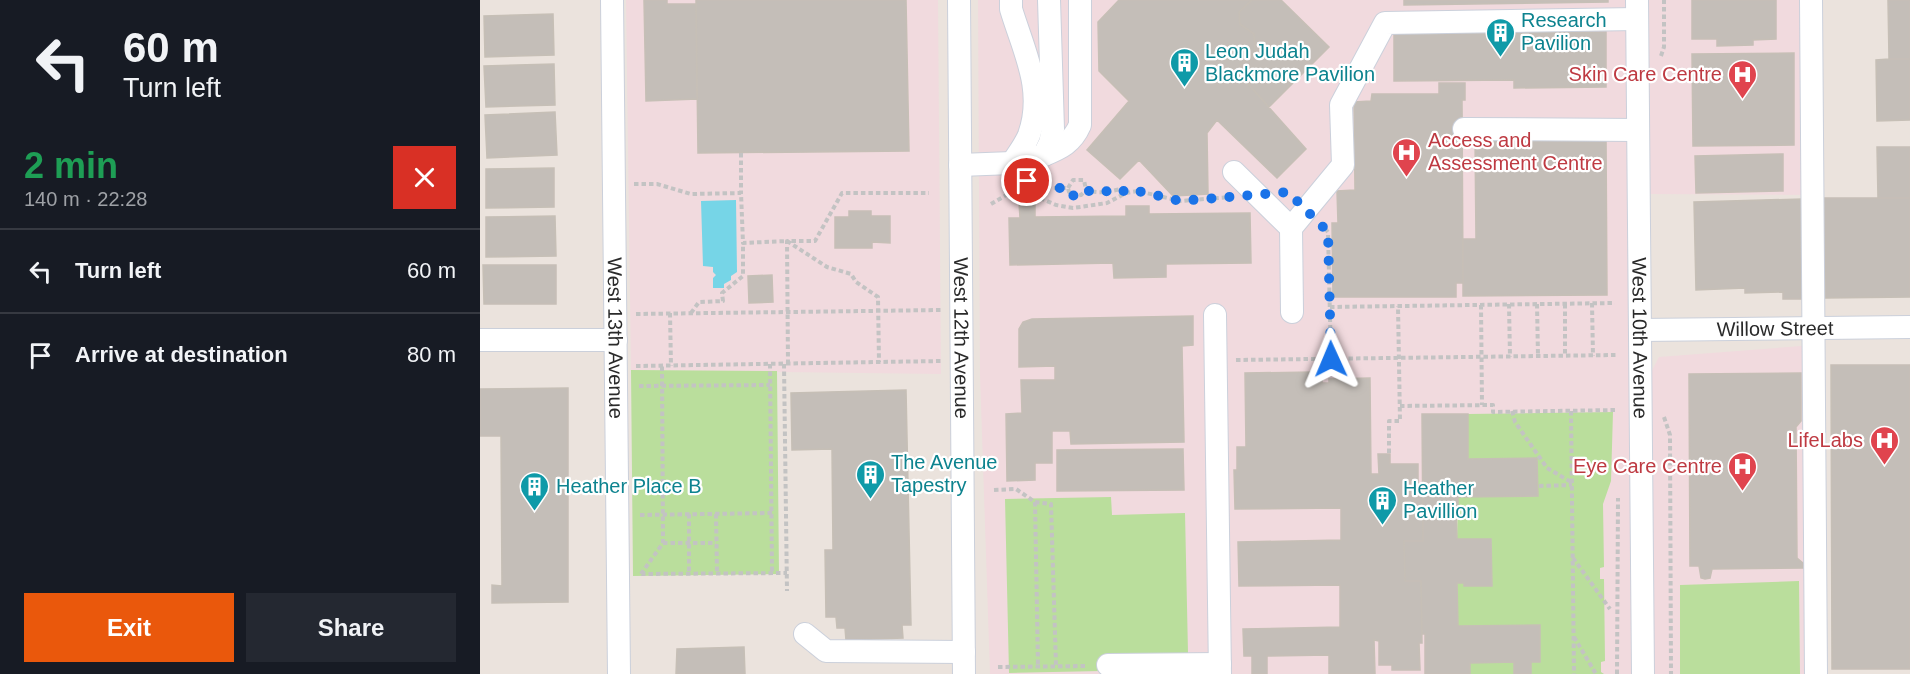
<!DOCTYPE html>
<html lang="en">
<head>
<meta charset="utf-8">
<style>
	:root { --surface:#171b24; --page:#242831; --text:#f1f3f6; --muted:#9ea1a6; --line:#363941; --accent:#ea580c }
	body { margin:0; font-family:Arial,sans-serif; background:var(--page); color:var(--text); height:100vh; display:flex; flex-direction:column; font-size:22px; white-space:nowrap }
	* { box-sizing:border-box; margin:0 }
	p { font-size:20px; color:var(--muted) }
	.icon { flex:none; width:33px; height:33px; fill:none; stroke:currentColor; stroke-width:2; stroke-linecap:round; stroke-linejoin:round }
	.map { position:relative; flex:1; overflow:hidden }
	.panel { display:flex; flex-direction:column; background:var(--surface); width:480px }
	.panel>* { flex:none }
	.hud { background:#171b24; color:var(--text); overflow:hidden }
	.pin { position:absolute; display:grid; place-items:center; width:51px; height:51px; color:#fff; margin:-26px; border:3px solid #fff; border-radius:50%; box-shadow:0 2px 6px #0007 }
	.me { position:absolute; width:66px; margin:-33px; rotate:359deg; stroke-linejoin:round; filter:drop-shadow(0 0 4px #0008) }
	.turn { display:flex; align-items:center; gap:21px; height:126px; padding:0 24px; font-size:27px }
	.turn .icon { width:78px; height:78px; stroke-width:2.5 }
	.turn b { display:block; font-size:42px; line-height:51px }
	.round { display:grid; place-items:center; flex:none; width:63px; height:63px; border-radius:0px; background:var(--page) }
	.headline { display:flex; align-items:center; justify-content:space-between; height:102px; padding:0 24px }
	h1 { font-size:36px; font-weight:600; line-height:45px; color:#1e9e55 }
	.button { display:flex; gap:12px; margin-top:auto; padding:12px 24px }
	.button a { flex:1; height:69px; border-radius:0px; background:var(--accent); color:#fff; font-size:24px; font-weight:600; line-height:69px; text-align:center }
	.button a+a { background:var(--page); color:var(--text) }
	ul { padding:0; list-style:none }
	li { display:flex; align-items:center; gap:18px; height:84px; padding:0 24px; border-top:2px solid var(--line) }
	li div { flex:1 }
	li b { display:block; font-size:22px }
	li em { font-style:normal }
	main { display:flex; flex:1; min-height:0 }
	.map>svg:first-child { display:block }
	.medical { fill:#f1dade }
	.green { fill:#bade9c }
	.water { fill:#76d5e7 }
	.building { fill:#c4beb8; stroke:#c6bfb6; stroke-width:1.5 }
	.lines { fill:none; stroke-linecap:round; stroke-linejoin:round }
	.minor-casing { stroke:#cbd0db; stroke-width:24 }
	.path { stroke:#c3c3c3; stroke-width:4; stroke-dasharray:4.5 3; stroke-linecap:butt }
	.minor { stroke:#fff; stroke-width:22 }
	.route { stroke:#1a73e8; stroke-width:10; stroke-dasharray:0 18 }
	.labels { text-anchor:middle; stroke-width:4.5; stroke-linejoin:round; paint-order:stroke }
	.culture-label { font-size:20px; fill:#0d838f; stroke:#fff; text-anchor:start }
	.health-label { font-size:20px; fill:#be3a42; stroke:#fff; text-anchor:end }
	.street-label { font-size:20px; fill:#2a2a2a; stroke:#fff }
</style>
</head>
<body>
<main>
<section class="panel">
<div class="hud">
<div class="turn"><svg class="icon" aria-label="left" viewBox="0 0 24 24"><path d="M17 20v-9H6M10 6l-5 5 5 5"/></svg><div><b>60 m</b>Turn left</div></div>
</div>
<div class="headline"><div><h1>2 min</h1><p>140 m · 22:28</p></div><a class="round" style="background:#d93025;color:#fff"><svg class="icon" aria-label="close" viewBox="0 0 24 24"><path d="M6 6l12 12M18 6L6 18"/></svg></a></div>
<ul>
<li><svg class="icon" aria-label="left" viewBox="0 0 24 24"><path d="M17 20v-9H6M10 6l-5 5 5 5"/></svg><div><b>Turn left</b></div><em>60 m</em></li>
<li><svg class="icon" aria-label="arrive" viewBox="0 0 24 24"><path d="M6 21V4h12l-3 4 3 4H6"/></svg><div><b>Arrive at destination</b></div><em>80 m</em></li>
</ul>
<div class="button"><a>Exit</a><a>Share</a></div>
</section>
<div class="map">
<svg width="1430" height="674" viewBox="0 0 1430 674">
	<rect width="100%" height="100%" fill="#ebe3dd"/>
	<!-- medical -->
	<path class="medical" d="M146,0H458L461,374L151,370Z
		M498,0H1147L1152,409L1179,357L1334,345L1336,674H510L500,374Z
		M1167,0H1331L1333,195L1169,194Z"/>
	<!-- green -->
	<path class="green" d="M151,370L297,371L299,574L153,576Z
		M1133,412L1131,481L1123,504L1124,567L1120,568V579H1124L1125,661L1121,662V672L1124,674H1051V662H1060L1059,625L978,626L977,583H984L985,586H1012L1011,539H977L978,497L1058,496L1057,458L988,459V414Z
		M631,497L632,515L705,513L708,653L622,655V671L529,673L525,499Z
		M1319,581L1320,674H1200V585Z
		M1034,662V674H990V663Z"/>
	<!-- water -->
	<path class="water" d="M256,200L257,272L251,276V280L244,284V288H233V278L236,275L233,272V267L223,266L221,201Z"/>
	<!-- building -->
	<path class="building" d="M164,0H187V4H216L217,99L166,101Z
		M216,0H426L429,151L218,153Z
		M639,0H772L759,12L760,24L774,34L775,53L760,65V75L826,149L797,178L737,120L727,133L728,194L693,196L659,160L640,179L607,150L649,101L619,71L618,22Z
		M772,0H801L849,47L789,107L760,75V65L775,53L774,34L760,24L759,12Z
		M924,0H1128V2L924,5Z
		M1212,0H1296V39L1273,40V45L1237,46V39H1212Z
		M1408,0H1430V59H1409Z
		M73,14L74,55L5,57L4,16Z
		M1117,32H1126V87L1034,88V80L914,81V34Z
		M1314,53V145L1213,146L1212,54Z
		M1409,59H1430V120L1397,121L1396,60Z
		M74,64L75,105L6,107L4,66Z
		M959,83H985V100H982L983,283H976V297H853L852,223H858L857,191L875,190L874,102L891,101L892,94H959Z
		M75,112L77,155L7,158L5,115Z
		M1126,136L1127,295L983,296V239H996L995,137Z
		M1397,147H1430V198H1398Z
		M1303,154V191L1216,193L1215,156Z
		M74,168V207L6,208V169Z
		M1344,198H1430V297L1345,298Z
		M1322,199L1324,299H1303V292L1265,293V288L1216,290L1214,202Z
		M539,202H555V217L646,216V206H669V214L770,213L771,263L686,264V277L634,278L633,263L530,265L529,218H540Z
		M369,211H391V216H410V243L392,242V248H355V217H369Z
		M75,216L76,256L6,257V217Z
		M3,265H76V304H4Z
		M292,275L293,302L269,303L268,276Z
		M713,316V345L702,346L704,442L591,444L590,431H572V463H555V480L527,481L526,414L542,413L541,380H575V366L539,367V329L543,322L552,319Z
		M1351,365H1430V669H1352Z
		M833,372V375H842V383H849V379L890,378L891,474H899L898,454H910V464H938V492H943V541H924L925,581H941L942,643H939L940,670H912V665H899V641L894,640L895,674H849V655L787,656V674H772V656H764L763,629L860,627V585L759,586L758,542L861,540V508L755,509L754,470H757V447H766L765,373Z
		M1321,373V421L1316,427L1317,558L1323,563V568L1232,569L1230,578L1225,579L1221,578L1219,566H1210L1209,374Z
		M88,388V602L12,603V585L22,586L21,436H0V389Z
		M426,390L431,625H422L423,638L366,640L365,628H357L356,617H346L345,550H353L352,449L312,450L311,393Z
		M942,414H988V459L1057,458L1058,496L978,497V512H976L977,539H1011L1012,586H984V583H977L978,626L1060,625V662H1051V674H1034V662L990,663V674H945V634H942L941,581H925L924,541H943Z
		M703,449L704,490L577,491V450Z
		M264,647L265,674H196L197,649Z"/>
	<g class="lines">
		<defs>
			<g id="minor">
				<path id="s1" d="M132,0L139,674"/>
				<path id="s2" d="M479,0L484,674"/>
				<path d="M531,0V9C544,52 565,90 549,135C545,145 538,154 532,163"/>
				<path id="s3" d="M1157,0L1163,674"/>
				<path d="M1331,0L1336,674"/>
				<path d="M984,129L1158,130"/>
				<path d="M564,155C581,148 592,143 600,125V0"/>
				<path d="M480,165L532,163L564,155L570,143L573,129L569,0"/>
				<path d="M754,172L811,228"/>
				<path d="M812,312L811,228L863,165L861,105L905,23L1157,19"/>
				<path d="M735,315L740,674"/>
				<path id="s4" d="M1160,330L1430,327"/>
				<path d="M0,340H136"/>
				<path d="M325,634L346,651L484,652"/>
				<path d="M628,665L740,664"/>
			</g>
		</defs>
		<!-- minor casing -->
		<use href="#minor" class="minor-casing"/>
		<!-- path -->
		<path class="path" d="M1181,56L1184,47V0
			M261,153V193
			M547,181L553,188H588L589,192L594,196L601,195L606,190C619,194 628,192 641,189L646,193
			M154,184H177L211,194L261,193L263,243L307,241L347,267L371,274L376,282L398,297L399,362
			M588,188L593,180H604L606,190
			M511,204L528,194H536L555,196L576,205L593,208L627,203L646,193L658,191L700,201L750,197
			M840,223L848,232L851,359
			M1112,303L1113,356
			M1029,304L1030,357
			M1057,304L1058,356
			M1085,304V356
			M1001,305L1002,405
			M850,307L1135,303
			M190,313L191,366
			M211,313L219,302L243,301L242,293L263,276V243
			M156,314L461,310
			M756,360L1136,355
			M290,364L292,573
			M304,364L307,591
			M308,364L307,241H335L362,193H449
			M156,366L461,361
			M159,386L290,385
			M920,406L1013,405V412L1136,410
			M1032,411L1035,422L1067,468L1091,482
			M1091,411L1094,674
			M1184,417L1190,435L1191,674
			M909,453V421H920L918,306
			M1059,486L1092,485
			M514,490L536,489L555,502L558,666
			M555,502L571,504L576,666
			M209,514V574
			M236,514L237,573
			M160,515L292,513
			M183,543H236
			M1093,558L1130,609
			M161,574L183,543L182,366
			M161,574L307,573
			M1094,637L1116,674
			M518,667L607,666
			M1137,674L1138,498"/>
		<!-- minor -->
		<use href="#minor" class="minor"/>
	</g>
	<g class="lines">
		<!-- route -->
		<path class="route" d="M547,181L553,188H588L589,192L594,196L601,195L606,190L615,193L641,189L646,193L658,191L700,201L808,192L848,232L851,359"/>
	</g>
	<!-- icons -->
	<defs>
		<symbol id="building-pin" viewBox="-11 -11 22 30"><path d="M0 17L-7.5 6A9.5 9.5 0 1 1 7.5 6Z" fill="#0f9aa8" stroke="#fff"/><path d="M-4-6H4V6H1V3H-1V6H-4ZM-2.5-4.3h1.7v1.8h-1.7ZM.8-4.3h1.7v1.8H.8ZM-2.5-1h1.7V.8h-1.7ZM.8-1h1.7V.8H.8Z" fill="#fff"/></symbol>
		<symbol id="hospital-pin" viewBox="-11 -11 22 30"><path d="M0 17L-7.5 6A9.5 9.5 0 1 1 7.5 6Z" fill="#e0444e" stroke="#fff"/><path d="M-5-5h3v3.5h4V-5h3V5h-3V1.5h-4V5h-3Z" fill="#fff"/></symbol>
	</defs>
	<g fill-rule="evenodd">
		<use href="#building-pin" x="1004" y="16" width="33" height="45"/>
		<use href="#building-pin" x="688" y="46" width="33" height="45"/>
		<use href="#hospital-pin" x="1246" y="58" width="33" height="45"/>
		<use href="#hospital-pin" x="910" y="136" width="33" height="45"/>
		<use href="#hospital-pin" x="1388" y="424" width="33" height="45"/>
		<use href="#hospital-pin" x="1246" y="450" width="33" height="45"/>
		<use href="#building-pin" x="374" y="458" width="33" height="45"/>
		<use href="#building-pin" x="38" y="470" width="33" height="45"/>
		<use href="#building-pin" x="886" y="484" width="33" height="45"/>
	</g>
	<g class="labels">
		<!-- culture labels -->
		<g class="culture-label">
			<text x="1041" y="27">Research<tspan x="1041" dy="23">Pavilion</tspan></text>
			<text x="725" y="58">Leon Judah<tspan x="725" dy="23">Blackmore Pavilion</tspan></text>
			<text x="411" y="469">The Avenue<tspan x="411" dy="23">Tapestry</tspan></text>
			<text x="76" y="493">Heather Place B</text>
			<text x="923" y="495">Heather<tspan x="923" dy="23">Pavillion</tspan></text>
		</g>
		<!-- health labels -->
		<g class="health-label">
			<text x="1242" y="81">Skin Care Centre</text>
			<text x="948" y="147" text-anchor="start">Access and<tspan x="948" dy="23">Assessment Centre</tspan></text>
			<text x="1383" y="447">LifeLabs</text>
			<text x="1242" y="473">Eye Care Centre</text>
		</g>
		<!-- street labels -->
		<g class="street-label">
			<text dy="7" stroke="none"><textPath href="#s4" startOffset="135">Willow Street</textPath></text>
			<text dy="7" stroke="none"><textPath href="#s1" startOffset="338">West 13th Avenue</textPath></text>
			<text dy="7" stroke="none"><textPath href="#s2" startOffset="338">West 12th Avenue</textPath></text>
			<text dy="7" stroke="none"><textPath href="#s3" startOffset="338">West 10th Avenue</textPath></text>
		</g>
	</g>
</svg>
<div class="pin" style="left:547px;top:181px;background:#d93025"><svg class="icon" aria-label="arrive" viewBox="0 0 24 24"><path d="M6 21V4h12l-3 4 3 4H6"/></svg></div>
<svg class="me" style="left:851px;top:359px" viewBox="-20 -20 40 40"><path d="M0-17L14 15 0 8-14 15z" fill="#1a73e8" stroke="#fff" stroke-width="4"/></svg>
</div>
</main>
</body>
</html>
